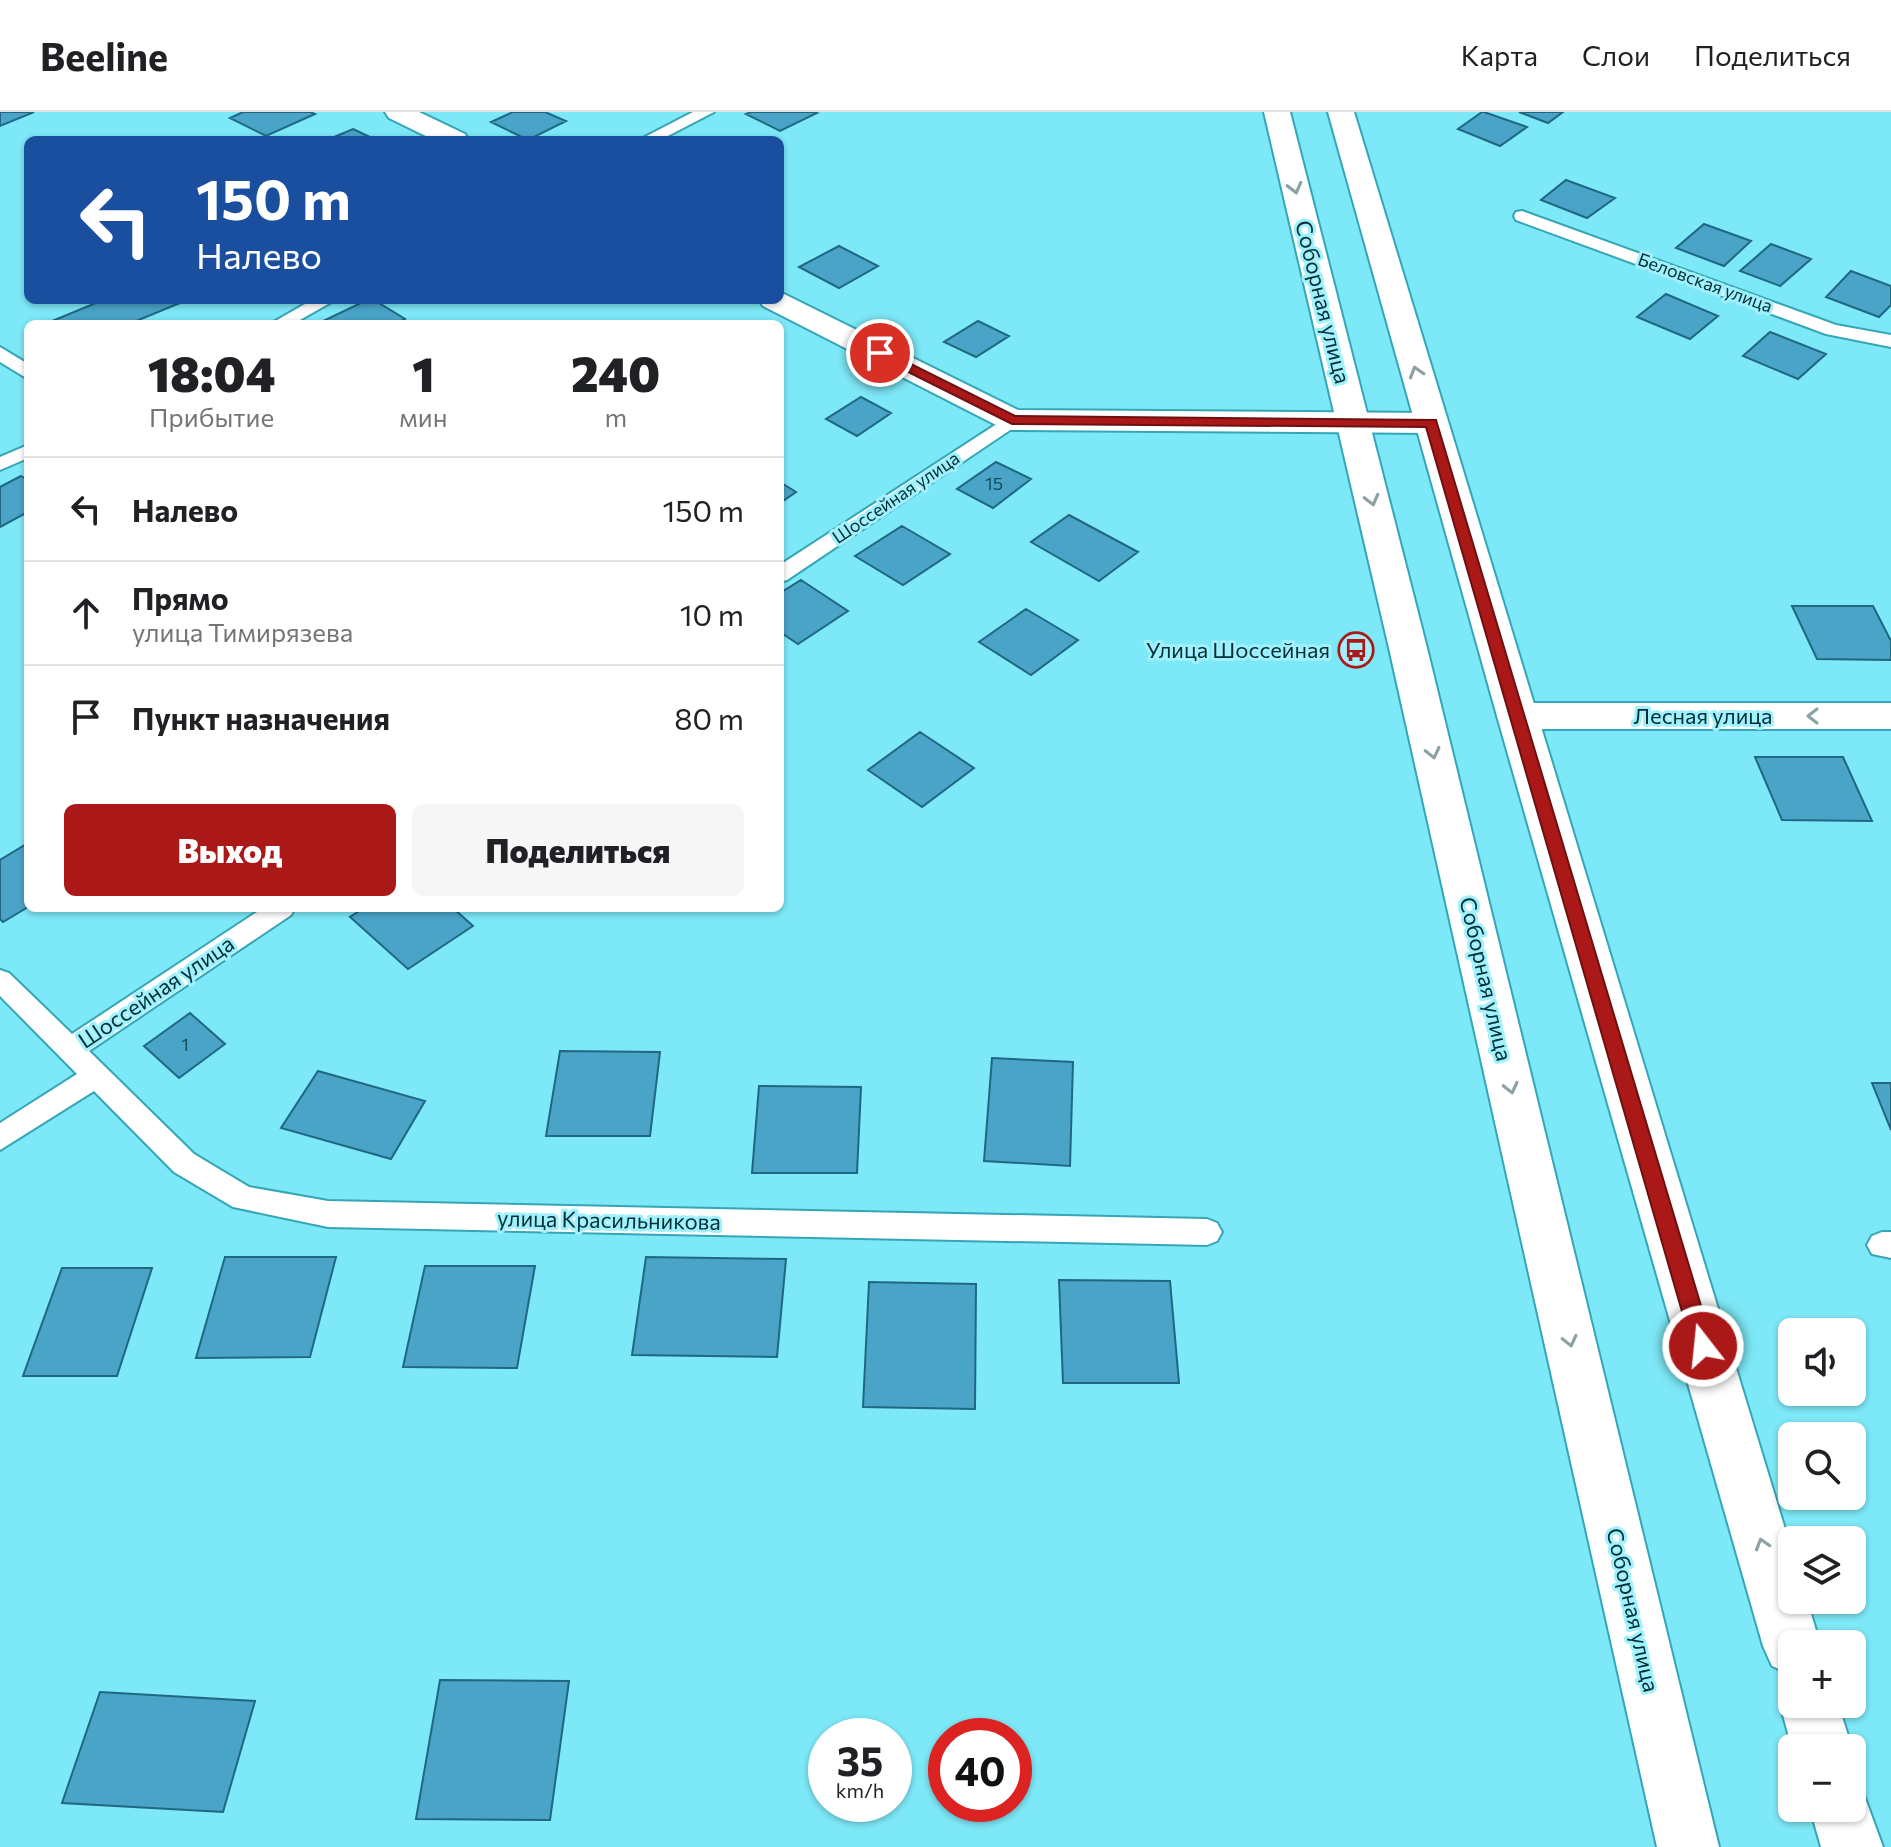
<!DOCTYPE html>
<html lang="ru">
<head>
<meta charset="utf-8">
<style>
	:root { --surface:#fff; --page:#f6f6f6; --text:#202124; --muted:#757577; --line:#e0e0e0; --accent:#ab1818 }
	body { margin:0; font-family:Commissioner,sans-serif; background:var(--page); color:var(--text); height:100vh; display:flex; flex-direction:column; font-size:30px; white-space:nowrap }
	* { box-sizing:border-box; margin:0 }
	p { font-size:26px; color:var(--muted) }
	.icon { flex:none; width:44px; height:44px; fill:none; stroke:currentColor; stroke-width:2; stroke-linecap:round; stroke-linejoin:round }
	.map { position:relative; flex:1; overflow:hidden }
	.panel { position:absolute; left:24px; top:208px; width:760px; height:592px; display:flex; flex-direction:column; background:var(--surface); border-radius:12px; box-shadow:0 2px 6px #0004 }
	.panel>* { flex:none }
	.guide { position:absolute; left:24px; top:24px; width:760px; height:168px; border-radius:12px; box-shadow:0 2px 6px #0004; background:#1a4fa0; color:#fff; overflow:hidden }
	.controls { position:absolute; left:1778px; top:1206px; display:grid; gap:16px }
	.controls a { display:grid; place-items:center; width:88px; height:88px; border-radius:12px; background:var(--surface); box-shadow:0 2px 6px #0004; font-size:40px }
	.speed { position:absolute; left:808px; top:1606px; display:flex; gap:16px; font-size:40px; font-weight:700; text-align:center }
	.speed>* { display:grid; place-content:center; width:104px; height:104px; border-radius:50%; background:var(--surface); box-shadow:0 2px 6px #0004; line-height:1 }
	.speed small { font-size:20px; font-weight:400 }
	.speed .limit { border:12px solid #d22; background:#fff; color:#111 }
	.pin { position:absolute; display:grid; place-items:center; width:68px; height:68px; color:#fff; margin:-34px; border:4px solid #fff; border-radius:50%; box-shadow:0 2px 8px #0007 }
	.me { position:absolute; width:88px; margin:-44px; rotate:344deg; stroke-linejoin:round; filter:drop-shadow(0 0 6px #0008) }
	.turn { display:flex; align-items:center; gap:28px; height:168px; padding:0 40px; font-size:36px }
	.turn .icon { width:104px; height:104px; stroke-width:2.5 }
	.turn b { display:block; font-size:56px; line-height:68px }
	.eta { display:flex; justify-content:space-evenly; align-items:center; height:136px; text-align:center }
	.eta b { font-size:48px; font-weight:800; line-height:56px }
	.action { display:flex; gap:16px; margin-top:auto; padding:16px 40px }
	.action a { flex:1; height:92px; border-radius:12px; background:var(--accent); color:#fff; font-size:32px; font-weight:800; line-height:92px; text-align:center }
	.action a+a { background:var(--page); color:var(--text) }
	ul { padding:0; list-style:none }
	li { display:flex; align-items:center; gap:24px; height:104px; padding:0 40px; border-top:2px solid var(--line) }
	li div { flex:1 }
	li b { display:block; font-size:30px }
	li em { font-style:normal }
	header { display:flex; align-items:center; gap:48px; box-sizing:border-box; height:112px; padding:0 40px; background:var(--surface); border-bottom:2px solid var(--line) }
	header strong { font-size:38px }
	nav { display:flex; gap:44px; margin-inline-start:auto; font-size:28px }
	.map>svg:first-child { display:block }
	.building { fill:#49a4c8; stroke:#206782; stroke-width:2 }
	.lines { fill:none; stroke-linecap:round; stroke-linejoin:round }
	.service-casing { stroke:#34a6b5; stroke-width:4 }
	.minor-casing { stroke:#34a6b5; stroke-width:4 }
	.tertiary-casing { stroke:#34a6b5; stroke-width:4 }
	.service { fill:#fff; fill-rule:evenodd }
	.minor { fill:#fff; fill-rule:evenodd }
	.tertiary { fill:#fff; fill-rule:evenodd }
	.oneway { stroke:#8ca2a5 }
	.route { fill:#ab1818; stroke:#6f1010; stroke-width:2 }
	.labels { text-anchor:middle; stroke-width:6; stroke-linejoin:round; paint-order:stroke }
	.far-street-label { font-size:18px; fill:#003036; stroke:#a0f1fd }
	.number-label { font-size:18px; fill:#124d5a }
	.street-label { font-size:22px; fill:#003036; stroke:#a0f1fd }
	.poi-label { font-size:22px; fill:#003036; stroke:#a0f1fd; text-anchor:end }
</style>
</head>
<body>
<header>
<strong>Beeline</strong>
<nav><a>Карта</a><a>Слои</a><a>Поделиться</a></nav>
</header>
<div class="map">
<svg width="1891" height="1735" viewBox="0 0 1891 1735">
	<rect width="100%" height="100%" fill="#7de8f7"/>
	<!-- building -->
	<path class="building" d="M0,0H34L0,14Z
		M243,0H310L315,2L266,24L230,6Z
		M513,0H545L566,9L528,28L491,10Z
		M751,0H814L817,1L780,19L746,2Z
		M1482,0H1484L1527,15L1500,34L1458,17Z
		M1519,0H1563L1548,11Z
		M353,17L376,28H327Z
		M1566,68L1615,86L1587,106L1541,88Z
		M1704,112L1751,129L1724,154L1676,136Z
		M1771,132L1811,147L1780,174L1740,159Z
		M839,134L878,154L839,176L799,155Z
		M1851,159L1891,174V193L1879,205L1826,185Z
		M1666,182L1718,204L1690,227L1637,205Z
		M103,188H176L180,191L129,212H45Z
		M367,188H374L405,207L395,212H328L323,209Z
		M978,209L1009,224L976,245L944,230Z
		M1770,220L1826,242L1798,267L1743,244Z
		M861,285L891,301L857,324L826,307Z
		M996,350L1031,367L993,396L957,377Z
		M21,364L28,368V400L0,415V375Z
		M780,370L796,380L780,391Z
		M1069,403L1138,440L1099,469L1031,430Z
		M902,414L950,442L903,473L855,444Z
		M801,468L848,499L798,532L780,520V481Z
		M1792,494H1873L1891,529V548L1817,547Z
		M1026,497L1078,528L1031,563L979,530Z
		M920,620L974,656L922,695L868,658Z
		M1755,645H1843L1872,709L1782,708Z
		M28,731V795L3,810L0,807V748Z
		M364,796H453L473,814L408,857L350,805Z
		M190,901L225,932L179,966L144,934Z
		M560,939L660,940L650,1024H546Z
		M992,946L1073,950L1070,1054L984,1049Z
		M318,959L425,989L391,1047L281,1016Z
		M1872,971H1891V1018Z
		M759,974L861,975L857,1061H752Z
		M225,1145H336L310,1245L196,1246Z
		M646,1145L786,1147L777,1245L632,1243Z
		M425,1154H535L517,1256L403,1255Z
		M62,1156H152L117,1264H23Z
		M1059,1168L1170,1169L1179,1271H1063Z
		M869,1170L976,1172L975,1297L863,1295Z
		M440,1568L569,1569L550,1708L416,1707Z
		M100,1580L255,1589L223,1700L62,1691Z"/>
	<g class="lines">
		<defs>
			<path id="service" d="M693,0H714L660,28H639Z
				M1522,99L1836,213L1891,223V235L1826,222L1516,108L1514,104L1516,100Z
				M312,188H335L293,212H270Z
				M0,235L28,252V267L0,250Z
				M1012,302L1022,308L1019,312L787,468L780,470V453Z
				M28,333V346L0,358V345Z
				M263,796H295L291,803L89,939L194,1042L249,1075L328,1089L1207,1107L1217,1111L1222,1120L1217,1129L1207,1133L328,1115L233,1095L174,1060L94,979L0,1038V1011L77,962L0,884V858L9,861L72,922Z
				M1882,1120H1891V1146L1872,1142L1867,1133L1872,1124Z"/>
			<path id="minor" d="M385,0H419L465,22L468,28H434L389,6Z
				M780,180L1018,298L1432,301L1444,304L1448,311L1444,318L1432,321L1012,318L1000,315L763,194L759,188H780Z
				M1516,591H1891V617H1516L1502,613L1497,604L1502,595Z"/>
			<path id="tertiary" d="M1264,0H1290L1427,536L1719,1735H1657L1389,536Z
				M1328,0H1354L1792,1440V1488H1807L1820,1532H1792V1563L1772,1554L1763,1534L1497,604Z
				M1792,1570V1592H1838L1852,1636H1792L1780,1592L1788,1571Z
				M1852,1671L1861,1675L1883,1735H1821L1810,1696H1852Z"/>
		</defs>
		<!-- service casing -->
		<use href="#service" class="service-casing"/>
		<!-- minor casing -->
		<use href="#minor" class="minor-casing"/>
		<!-- tertiary casing -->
		<use href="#tertiary" class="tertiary-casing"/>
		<!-- service -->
		<use href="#service" class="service"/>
		<!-- minor -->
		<use href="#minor" class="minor"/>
		<!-- tertiary -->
		<use href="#tertiary" class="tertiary"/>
	</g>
	<!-- one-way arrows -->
	<defs><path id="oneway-chevron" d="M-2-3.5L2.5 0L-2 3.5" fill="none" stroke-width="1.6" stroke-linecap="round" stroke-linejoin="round" transform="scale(2)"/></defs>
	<g class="oneway">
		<use href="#oneway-chevron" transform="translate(1295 76) rotate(76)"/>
		<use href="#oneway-chevron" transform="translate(1416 260) rotate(-107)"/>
		<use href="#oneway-chevron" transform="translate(1372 388) rotate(76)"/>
		<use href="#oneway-chevron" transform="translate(1813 604) rotate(-180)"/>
		<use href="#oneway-chevron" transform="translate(1433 641) rotate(77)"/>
		<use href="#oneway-chevron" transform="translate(1511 976) rotate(77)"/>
		<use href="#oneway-chevron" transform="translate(1570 1229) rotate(77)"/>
		<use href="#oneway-chevron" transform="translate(1762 1432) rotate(-107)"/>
	</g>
	<!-- route -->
	<path class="route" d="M876,239H885L1015,304L1436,308L1713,1234L1710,1241L1703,1243L1695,1241L1692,1234L1426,315L1012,312L876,244Z"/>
	<!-- icons -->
	<defs>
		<symbol id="bus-ring" viewBox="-11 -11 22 22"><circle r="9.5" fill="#a0f1fd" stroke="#ab1818" stroke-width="1.5"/><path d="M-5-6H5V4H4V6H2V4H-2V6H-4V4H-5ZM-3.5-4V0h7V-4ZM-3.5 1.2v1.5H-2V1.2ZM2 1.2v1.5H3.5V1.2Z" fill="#ab1818"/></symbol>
	</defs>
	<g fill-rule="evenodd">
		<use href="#bus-ring" x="1336" y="518" width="40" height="40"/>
	</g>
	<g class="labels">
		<!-- far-street labels -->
		<g class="far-street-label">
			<text transform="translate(1705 171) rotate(20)" y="6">Беловская улица</text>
			<text transform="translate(896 386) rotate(-34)" y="6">Шоссейная улица</text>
		</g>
		<!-- number labels -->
		<g class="number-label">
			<text x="994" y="378">15</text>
			<text x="185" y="939">1</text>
		</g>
		<!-- street labels -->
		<g class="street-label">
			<text transform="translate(1323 190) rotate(76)" y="8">Соборная улица</text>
			<text x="1703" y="612">Лесная улица</text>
			<text transform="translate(1486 867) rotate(77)" y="8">Соборная улица</text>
			<text transform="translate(156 880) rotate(-34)" y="8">Шоссейная улица</text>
			<text transform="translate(609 1108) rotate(1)" y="8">улица Красильникова</text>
			<text transform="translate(1633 1498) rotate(77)" y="8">Соборная улица</text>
		</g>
		<!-- poi labels -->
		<g class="poi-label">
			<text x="1330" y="546">Улица Шоссейная</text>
		</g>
	</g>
</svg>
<div class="controls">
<a><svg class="icon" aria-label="sound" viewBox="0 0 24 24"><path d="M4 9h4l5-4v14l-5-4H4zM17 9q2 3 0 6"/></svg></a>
<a><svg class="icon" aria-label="search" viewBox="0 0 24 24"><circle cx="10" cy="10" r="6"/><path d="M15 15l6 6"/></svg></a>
<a><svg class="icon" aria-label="layers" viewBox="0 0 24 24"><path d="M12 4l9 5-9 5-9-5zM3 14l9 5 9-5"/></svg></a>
<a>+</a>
<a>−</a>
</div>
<div class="speed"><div>35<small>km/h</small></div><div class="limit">40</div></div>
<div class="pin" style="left:880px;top:241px;background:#d93025"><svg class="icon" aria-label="arrive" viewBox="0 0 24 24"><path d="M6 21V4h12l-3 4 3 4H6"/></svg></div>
<svg class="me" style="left:1703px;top:1234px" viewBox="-20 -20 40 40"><circle r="17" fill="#ab1818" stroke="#fff" stroke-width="3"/><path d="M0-11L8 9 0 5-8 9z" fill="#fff"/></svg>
<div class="guide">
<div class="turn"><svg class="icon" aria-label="left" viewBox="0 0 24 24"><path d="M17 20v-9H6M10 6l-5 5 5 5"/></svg><div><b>150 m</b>Налево</div></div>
</div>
<section class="panel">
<div class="eta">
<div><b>18:04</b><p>Прибытие</p></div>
<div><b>1</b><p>мин</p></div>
<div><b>240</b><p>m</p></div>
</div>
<ul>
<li><svg class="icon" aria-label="left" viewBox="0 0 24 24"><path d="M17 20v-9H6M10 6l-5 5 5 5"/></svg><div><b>Налево</b></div><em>150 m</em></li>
<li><svg class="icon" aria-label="ahead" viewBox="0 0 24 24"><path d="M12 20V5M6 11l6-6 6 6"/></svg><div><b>Прямо</b><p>улица Тимирязева</p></div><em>10 m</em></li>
<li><svg class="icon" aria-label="arrive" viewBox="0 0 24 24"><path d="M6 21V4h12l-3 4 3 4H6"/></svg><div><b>Пункт назначения</b></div><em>80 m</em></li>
</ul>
<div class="action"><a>Выход</a><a>Поделиться</a></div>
</section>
</div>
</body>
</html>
